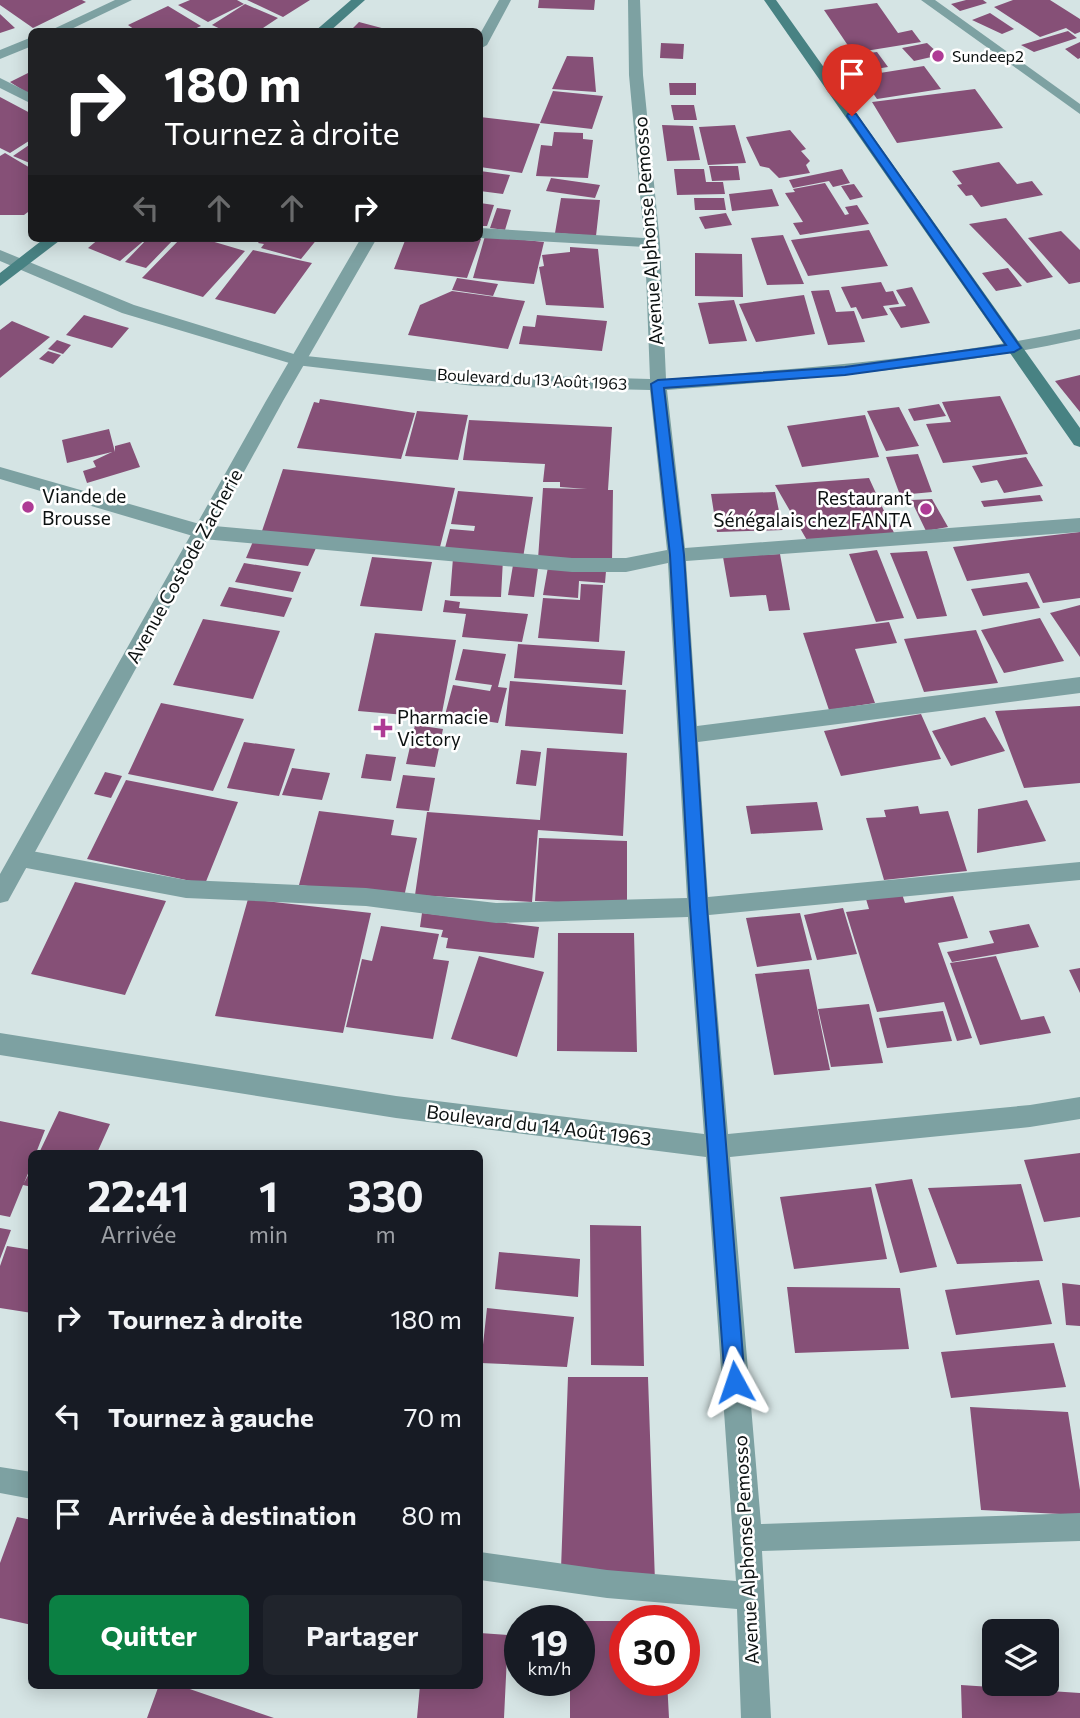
<!DOCTYPE html>
<html lang="fr">
<head>
<meta charset="utf-8">
<style>
	:root { --surface:#171b24; --page:#20242c; --text:#f1f3f6; --muted:#9ea1a6; --accent:#0b8043 }
	body { margin:0; font-family:Commissioner,sans-serif; background:var(--page); color:var(--text); height:100vh; display:flex; flex-direction:column; font-size:26px; white-space:nowrap }
	* { box-sizing:border-box; margin:0 }
	p { font-size:23px; color:var(--muted) }
	.icon { flex:none; width:38px; height:38px; fill:none; stroke:currentColor; stroke-width:2; stroke-linecap:round; stroke-linejoin:round }
	.map { position:relative; flex:1; overflow:hidden }
	.drawer { position:absolute; left:28px; top:1150px; width:455px; height:539px; display:flex; flex-direction:column; background:var(--surface); border-radius:10px; box-shadow:0 4px 18px #0003 }
	.drawer>* { flex:none }
	.guide { position:absolute; left:28px; top:28px; width:455px; height:214px; border-radius:10px; box-shadow:0 4px 18px #0003; background:#202124; color:#fff; overflow:hidden }
	.tools { position:absolute; left:982px; top:1619px; display:grid; gap:14px }
	.tools a { display:grid; place-items:center; width:77px; height:77px; border-radius:10px; background:var(--surface); box-shadow:0 4px 18px #0003; font-size:35px }
	.speed { position:absolute; left:504px; top:1605px; display:flex; gap:14px; font-size:35px; font-weight:700; text-align:center }
	.speed>* { display:grid; place-content:center; width:91px; height:91px; border-radius:50%; background:var(--surface); box-shadow:0 4px 18px #0003; line-height:1 }
	.speed small { font-size:18px; font-weight:400 }
	.speed .limit { border:10px solid #d22; background:#fff; color:#111 }
	.pin { position:absolute; display:grid; place-items:center; width:60px; height:60px; color:#fff; margin:-72px -30px; border-radius:50% 50% 50% 0; rotate:-45deg; box-shadow:0 0 7px #0007 }
	.pin .icon { rotate:45deg }
	.me { position:absolute; width:77px; margin:-38px; rotate:355deg; stroke-linejoin:round; filter:drop-shadow(0 0 5px #0008) }
	.turn { display:flex; align-items:center; gap:24px; height:147px; padding:0 21px; font-size:32px }
	.turn .icon { width:91px; height:91px; stroke-width:2.5 }
	.turn b { display:block; font-size:49px; line-height:60px }
	.lanes { display:flex; align-items:center; height:66px; padding:0 21px; background:#0003; justify-content:center; gap:35px; direction:ltr }
	.lanes .off { opacity:.35 }
	.eta { display:flex; justify-content:space-evenly; align-items:center; height:119px; text-align:center }
	.eta b { font-size:42px; font-weight:700; line-height:49px }
	.cta { display:flex; gap:14px; margin-top:auto; padding:14px 21px }
	.cta a { flex:1; height:80px; border-radius:10px; background:var(--accent); color:#fff; font-size:28px; font-weight:700; line-height:80px; text-align:center }
	.cta a+a { background:var(--page); color:var(--text) }
	ul { padding:0; list-style:none }
	li { display:flex; align-items:center; gap:21px; height:98px; padding:0 21px }
	li div { flex:1 }
	li b { display:block; font-size:26px }
	li em { font-style:normal }
	.map>svg:first-child { display:block }
	.building { fill:#865077 }
	.lines { fill:none; stroke-linecap:round; stroke-linejoin:round }
	.minor { fill:#7da1a2; fill-rule:evenodd }
	.tertiary { fill:#7da1a2; fill-rule:evenodd }
	.secondary { fill:#488283; fill-rule:evenodd }
	.route { fill:#1a73e8; stroke:#114b97; stroke-width:2 }
	.poi-dot { fill:#ae3b95; stroke:#fff; stroke-width:2.5 }
	.labels { text-anchor:middle; stroke-width:5; stroke-linejoin:round; paint-order:stroke }
	.far-poi-label { font-size:16px; fill:#0c1111; stroke:#fff; text-anchor:start }
	.far-street-label { font-size:16px; fill:#0c1111; stroke:#fff }
	.street-label { font-size:19px; fill:#0c1111; stroke:#fff }
	.poi-label { font-size:19px; fill:#0c1111; stroke:#fff; text-anchor:start }
</style>
</head>
<body>
<div class="map">
<svg width="1080" height="1718" viewBox="0 0 1080 1718">
	<rect width="100%" height="100%" fill="#d5e4e4"/>
	<!-- building -->
	<path class="building" d="M0,0H82L86,2L33,28L0,5Z
		M190,0H237L244,4L208,22L178,5Z
		M247,0H310L283,17Z
		M539,0H595L594,10L538,8Z
		M966,0H983L987,3L960,11L951,4Z
		M1013,0H1050L1080,19V32L1075,34L1066,28L1040,37L994,7Z
		M877,3L898,33L912,30L921,42L853,53L824,10Z
		M245,4L278,18L257,32H227L212,25Z
		M168,6L201,26L188,32H138L128,25Z
		M990,13L1014,29L1002,34L972,20Z
		M0,14L15,28L0,33Z
		M359,22L393,31V32H349Z
		M1068,31L1077,38L1034,52L1021,45Z
		M1080,42V58L1078,59L1065,49Z
		M661,43L684,44L683,59L660,58Z
		M927,43L940,55L914,61L902,48Z
		M877,52L888,67L857,72L846,56Z
		M567,56L593,57L596,92L552,89Z
		M924,66L941,89L877,99L861,76Z
		M32,71V96L10,82Z
		M669,83H696V95H670Z
		M975,89L1003,128L897,143L872,102Z
		M553,91L603,96L592,129L540,123Z
		M0,97L32,114V139L10,153L0,148Z
		M671,105H694L697,120H674Z
		M480,117L540,124L522,173L480,167Z
		M662,125L693,126L700,160L667,161Z
		M735,125L746,163L708,165L699,127Z
		M790,130L806,149L801,151L810,161L806,165L810,173L779,178L769,168L760,166L746,137Z
		M554,132L583,133V139L593,140L588,178L536,176L541,145L552,146Z
		M32,143V164L13,156Z
		M5,153L32,169V209L24,215H0V156Z
		M999,162L1017,184L1032,181L1043,195L981,207L972,195L966,196L957,185L962,184L952,171Z
		M709,166H738L740,180L712,181Z
		M674,169H704L706,182H723L725,194L677,195Z
		M842,169L850,183L833,187L829,181L793,188L789,180Z
		M480,171L510,175L503,194L480,191Z
		M551,178L600,185L595,198L546,191Z
		M825,183L845,215L849,214L845,207L857,205L869,224L800,235L793,223L803,222L785,193L795,192L793,189Z
		M854,184L863,197L850,200L841,186Z
		M772,189L779,206L732,211L729,194Z
		M561,198L600,200L596,236L555,233Z
		M694,198H724L726,210H695Z
		M480,203L494,205L487,226H480Z
		M497,208L511,210L505,230L490,228Z
		M726,213L732,225L705,229L699,217Z
		M1006,218L1053,277L1027,283L969,224Z
		M869,230L888,266L808,276L791,240Z
		M1061,231L1080,250V282L1069,284L1028,238Z
		M783,235L804,284L767,285L751,238Z
		M485,236L544,242L534,284L473,278Z
		M100,238H147L120,261L88,248Z
		M148,238L174,239L146,268L125,262Z
		M181,238H201L245,251L203,297L142,278Z
		M262,238H318L301,259L261,248L264,244L258,243Z
		M406,238H473L481,239L467,278L394,269Z
		M570,247L598,249L604,308L546,305L539,267L544,266L542,255L570,252Z
		M253,250L312,263L275,314L215,299Z
		M695,253L742,254L743,297L695,296Z
		M1008,268L1022,286L996,291L982,273Z
		M457,278L498,284L493,296L452,290Z
		M881,282L886,292L893,291L899,304L883,306L888,315L862,319L856,307L851,308L841,287Z
		M912,287L930,323L901,328L889,308L906,306L896,290Z
		M829,290L836,312L854,311L865,342L828,345L811,291Z
		M452,291L525,301L508,349L408,335L420,305Z
		M804,295L815,334L756,342L739,304Z
		M734,300L747,341L709,344L698,303Z
		M84,315L129,328L112,348L66,335Z
		M537,315L607,321L602,351L519,344L523,326L535,327Z
		M12,321L50,337L0,378V330Z
		M57,340L71,345L63,354L48,349Z
		M48,351L61,355L53,364L39,359Z
		M1080,375V412L1055,381Z
		M1000,396L1028,454L943,463L926,424L951,422L942,402Z
		M320,399L415,413L401,459L297,448L314,402L319,403Z
		M939,404L946,416L914,421L908,409Z
		M899,407L919,446L886,451L867,411Z
		M417,411L468,415L458,460L405,456Z
		M865,415L879,457L802,467L787,426Z
		M469,420L612,427L608,490H613L612,562L538,559L543,488L587,489L560,487V482H543L545,464L463,460Z
		M109,429L115,452V446L130,442L140,467L87,483L83,471L96,467L93,461L112,452L67,463L62,440Z
		M918,454L932,492L900,495L886,457Z
		M1026,457L1043,486L1004,493L997,480L981,483L972,466Z
		M283,469L455,488L439,551L262,531Z
		M869,478L895,535L808,542L775,485Z
		M458,491L533,497L523,558L445,548L450,529L474,531L475,526L451,524Z
		M775,492L783,530L717,532L711,494Z
		M1040,495L1043,501L984,507L981,501Z
		M932,499L948,527L926,531L911,500Z
		M1080,532V598L1043,603L1029,573L967,581L953,547Z
		M254,539L316,548L308,566L246,558Z
		M877,550L904,618L876,622L849,554Z
		M927,551L947,616L917,619L890,553Z
		M780,554L790,610L769,611L766,595L730,597L723,557Z
		M372,557L432,562L422,611L360,606Z
		M453,558L503,559L501,597L450,596Z
		M244,563L301,572L293,592L235,582Z
		M513,565L538,568L534,597L508,595Z
		M548,567L606,571L605,583L579,581L578,598L543,595Z
		M1027,582L1040,608L983,616L971,589Z
		M581,584L603,585L599,642L538,638L543,598L580,600Z
		M229,587L292,598L284,617L220,606Z
		M445,600L460,602L459,608L528,614L522,642L462,637L466,614L443,612Z
		M1080,605V657L1050,613Z
		M1040,618L1064,661L1004,673L981,630Z
		M203,619L280,631L253,699L173,685Z
		M889,622L897,643L855,649L875,703L829,710L803,633Z
		M976,630L998,683L924,692L904,639Z
		M375,633L456,640L441,718L358,711Z
		M518,644L625,651L622,685L514,678Z
		M463,649L506,654L498,687L507,688L498,723L445,715L453,685L490,691L492,685L455,680Z
		M510,681L626,690L623,734L505,726Z
		M161,703L244,719L213,791L128,774Z
		M1080,706V783L1024,788L995,711Z
		M921,714L941,759L841,776L824,731Z
		M985,717L1005,751L951,766L932,731Z
		M415,725L443,729L435,767L406,764Z
		M244,742L295,749L279,796L227,788Z
		M547,748L627,753L623,836L538,830L532,902L415,895L427,812L540,820Z
		M521,750L541,752L536,786L516,784Z
		M366,754L396,757L391,781L361,778Z
		M292,768L330,773L322,800L282,795Z
		M105,772L122,776L111,798L94,794Z
		M403,775L435,778L429,811L396,808Z
		M126,780L238,802L205,884L87,859Z
		M1027,800L1046,841L977,853L978,809Z
		M817,802L823,830L751,834L746,806Z
		M918,806L920,814L948,811L967,871L884,880L866,818L886,817L884,810Z
		M319,811L394,820L391,835L417,838L404,897L299,885Z
		M539,838L627,841V905L535,901Z
		M75,882L166,901L125,995L31,974Z
		M902,894L905,903L953,896L968,938L938,943L972,1038L957,1041L944,1002L877,1012L846,912L869,909L866,899Z
		M248,899L371,913L343,1033L215,1016Z
		M843,908L857,954L817,960L804,915Z
		M422,913L539,927L534,958L446,948L448,938L441,937L443,930L420,927Z
		M800,913L812,960L757,967L746,918Z
		M1029,924L1039,947L952,962L947,952L994,943L989,931Z
		M381,926L439,934L433,959L449,961L433,1039L346,1027L362,959L372,961Z
		M558,933H634L637,1052L557,1051Z
		M479,956L544,972L517,1057L451,1039Z
		M996,956L1021,1020L1044,1016L1051,1033L980,1045L950,963Z
		M1080,968V993L1069,970Z
		M809,969L830,1070L774,1075L755,974Z
		M869,1004L883,1063L831,1067L818,1009Z
		M943,1011L952,1041L887,1048L879,1018Z
		M59,1111L110,1124L97,1153H39Z
		M0,1121L45,1130L36,1153H32V1164L24,1183L32,1168V1187L23,1185L10,1217L0,1215Z
		M1080,1153V1217L1044,1222L1024,1160Z
		M912,1179L937,1267L900,1273L875,1184Z
		M1021,1184L1043,1261L957,1264L928,1188Z
		M871,1187L887,1259L794,1269L780,1197Z
		M590,1225L641,1226L644,1366L591,1365Z
		M0,1228L11,1230L0,1259Z
		M7,1246L32,1250V1313L0,1308V1266Z
		M499,1252L580,1259L578,1297L495,1289Z
		M1039,1280L1052,1324L956,1335L945,1290Z
		M1062,1283L1080,1285V1326L1066,1325Z
		M787,1287L900,1288L909,1349L795,1353Z
		M487,1308L574,1317L567,1367L481,1363Z
		M1054,1343L1066,1387L951,1398L941,1352Z
		M568,1377H648L655,1582L561,1569Z
		M970,1407L1068,1412L1080,1490V1515L981,1510Z
		M17,1517L32,1520V1625L0,1618V1563Z
		M579,1621H625V1680H667L669,1718H570V1680H579Z
		M480,1633L508,1635L504,1718H417L420,1685H480Z
		M159,1685H178L274,1718H147Z
		M961,1685L1080,1693V1718H962Z"/>
	<g class="lines">
		<!-- minor -->
		<path class="minor" d="M115,0H132L65,32H47Z
			M628,0H640L643,75L660,243L666,379C805,368 943,358 1080,329V339C944,369 806,379 667,390L685,548L1080,518V532L686,561L697,726L1080,677V693L698,742L708,897L1080,862V880L709,915L728,1134L1030,1105L1080,1097V1119L1030,1127L730,1157L761,1524L1080,1513V1541L762,1551L771,1718H741L737,1609L607,1598L480,1580V1552L607,1570L736,1581L706,1157L396,1118L0,1055V1033L396,1096L704,1134L688,917L496,923L366,906L186,898L21,867L14,864L11,858L14,852L21,849L186,880L366,888L496,903L687,898L668,563L626,572H572L203,539L0,479V467L203,525L572,558H626L667,550L650,390L474,386L296,365L122,313L0,261V250L134,305L297,355L474,374L650,379L645,247L480,238V228L644,238L629,75Z
			M921,0H935L1080,104V114Z
			M32,37V46L0,59V50Z
			M0,78L32,94V104L0,88Z
			M0,1467L32,1472V1499L0,1493Z"/>
		<!-- tertiary -->
		<path class="tertiary" d="M499,0H511L487,45L480,49V34Z
			M361,238H377L283,401L8,901L0,903V874L266,401Z"/>
		<!-- secondary -->
		<path class="secondary" d="M351,0H365L329,32H314Z
			M764,0H776L1080,428V447L1074,445Z
			M45,238H63L0,286V273Z"/>
	</g>
	<!-- route -->
	<path class="route" d="M848,114H856L1021,348L1014,352L845,375L664,388L684,555L707,907L745,1382L742,1389L735,1392L728,1389L725,1382L690,907L670,555L651,384L658,380L845,367L1006,345L847,116Z"/>
	<!-- markers -->
	<g class="poi-dot">
		<circle cx="938" cy="56" r="7"/>
		<circle cx="28" cy="507" r="7"/>
		<circle cx="926" cy="509" r="7"/>
		<path d="M379.5 717.5h7v7h7v7h-7v7h-7v-7h-7v-7h7z"/>
	</g>
	<g class="labels">
		<!-- far-poi labels -->
		<g class="far-poi-label">
			<text x="952" y="62">Sundeep2</text>
		</g>
		<!-- far-street labels -->
		<g class="far-street-label">
			<text transform="translate(532 379) rotate(3)" y="6">Boulevard du 13 Août 1963</text>
		</g>
		<!-- street labels -->
		<g class="street-label">
			<text transform="translate(648 231) rotate(-94)" y="7">Avenue Alphonse Pemosso</text>
			<text transform="translate(184 566) rotate(-61)" y="7">Avenue Costode Zacherie</text>
			<text transform="translate(539 1125) rotate(7)" y="7">Boulevard du 14 Août 1963</text>
			<text transform="translate(746 1550) rotate(-93)" y="7">Avenue Alphonse Pemosso</text>
		</g>
		<!-- poi labels -->
		<g class="poi-label">
			<text x="42" y="503">Viande de<tspan x="42" dy="22">Brousse</tspan></text>
			<text x="912" y="505" text-anchor="end">Restaurant<tspan x="912" dy="22">Sénégalais chez FANTA</tspan></text>
			<text x="397" y="724">Pharmacie<tspan x="397" dy="22">Victory</tspan></text>
		</g>
	</g>
</svg>
<div class="tools">
<a><svg class="icon" aria-label="layers" viewBox="0 0 24 24"><path d="M12 4l9 5-9 5-9-5zM3 14l9 5 9-5"/></svg></a>
</div>
<div class="speed"><div>19<small>km/h</small></div><div class="limit">30</div></div>
<div class="pin" style="left:852px;top:116px;background:#d93025"><svg class="icon" aria-label="arrive" viewBox="0 0 24 24"><path d="M6 21V4h12l-3 4 3 4H6"/></svg></div>
<svg class="me" style="left:735px;top:1382px" viewBox="-20 -20 40 40"><path d="M0-17L14 15 0 8-14 15z" fill="#1a73e8" stroke="#fff" stroke-width="4"/></svg>
<div class="guide">
<div class="turn"><svg class="icon" aria-label="right" viewBox="0 0 24 24"><path d="M7 20v-9h11M14 6l5 5-5 5"/></svg><div><b>180 m</b>Tournez à droite</div></div>
<div class="lanes"><svg class="icon off" aria-label="left" viewBox="0 0 24 24"><path d="M17 20v-9H6M10 6l-5 5 5 5"/></svg><svg class="icon off" aria-label="ahead" viewBox="0 0 24 24"><path d="M12 20V5M6 11l6-6 6 6"/></svg><svg class="icon off" aria-label="ahead" viewBox="0 0 24 24"><path d="M12 20V5M6 11l6-6 6 6"/></svg><svg class="icon" aria-label="right" viewBox="0 0 24 24"><path d="M7 20v-9h11M14 6l5 5-5 5"/></svg></div>
</div>
<section class="drawer">
<div class="eta">
<div><b>22:41</b><p>Arrivée</p></div>
<div><b>1</b><p>min</p></div>
<div><b>330</b><p>m</p></div>
</div>
<ul>
<li><svg class="icon" aria-label="right" viewBox="0 0 24 24"><path d="M7 20v-9h11M14 6l5 5-5 5"/></svg><div><b>Tournez à droite</b></div><em>180 m</em></li>
<li><svg class="icon" aria-label="left" viewBox="0 0 24 24"><path d="M17 20v-9H6M10 6l-5 5 5 5"/></svg><div><b>Tournez à gauche</b></div><em>70 m</em></li>
<li><svg class="icon" aria-label="arrive" viewBox="0 0 24 24"><path d="M6 21V4h12l-3 4 3 4H6"/></svg><div><b>Arrivée à destination</b></div><em>80 m</em></li>
</ul>
<div class="cta"><a>Quitter</a><a>Partager</a></div>
</section>
</div>
</body>
</html>
